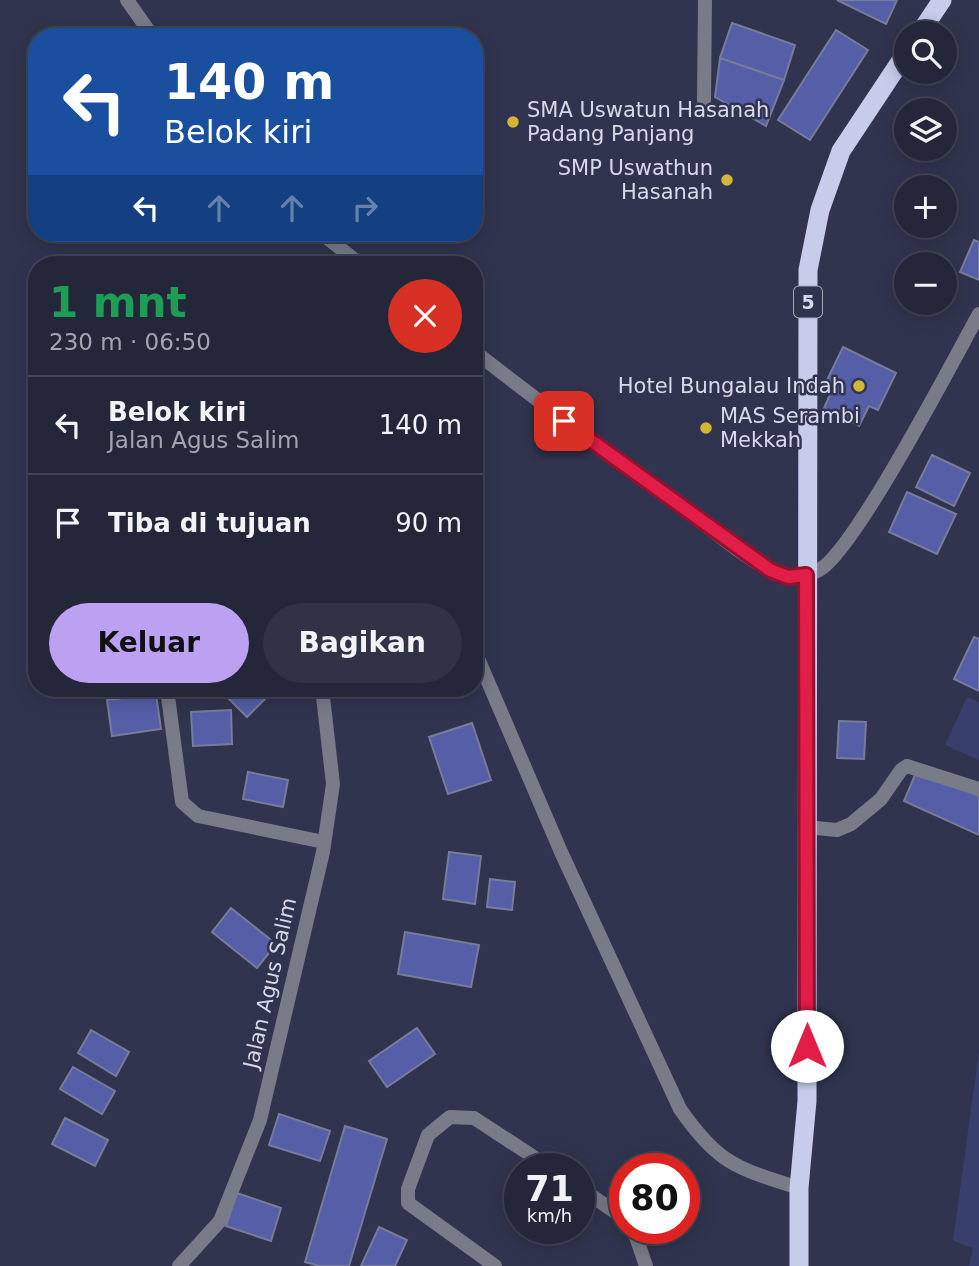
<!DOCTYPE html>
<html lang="id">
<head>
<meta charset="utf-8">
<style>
	:root { --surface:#24273a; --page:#303345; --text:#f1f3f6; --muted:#a3a5af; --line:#414454; --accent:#bca0f2 }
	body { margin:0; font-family:"DejaVu Sans",sans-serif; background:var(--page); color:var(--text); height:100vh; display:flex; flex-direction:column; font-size:26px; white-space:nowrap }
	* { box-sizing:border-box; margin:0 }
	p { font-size:23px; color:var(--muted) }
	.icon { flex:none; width:38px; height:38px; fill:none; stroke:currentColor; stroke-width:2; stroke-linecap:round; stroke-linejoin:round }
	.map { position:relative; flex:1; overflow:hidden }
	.sheet { position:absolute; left:28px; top:256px; width:455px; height:441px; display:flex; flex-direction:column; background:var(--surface); border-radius:28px; box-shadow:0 4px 18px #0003,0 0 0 2px var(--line) }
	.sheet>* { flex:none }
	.banner { position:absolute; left:28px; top:28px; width:455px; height:214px; border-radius:28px; box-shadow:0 4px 18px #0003,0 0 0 2px var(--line); background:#1a4fa0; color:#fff; overflow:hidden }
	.tools { position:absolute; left:894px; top:21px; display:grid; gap:14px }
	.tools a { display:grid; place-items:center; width:63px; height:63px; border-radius:50%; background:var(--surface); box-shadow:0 4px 18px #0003,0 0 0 2px var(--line); font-size:35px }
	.speed { position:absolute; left:504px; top:1153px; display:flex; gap:14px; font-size:35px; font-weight:700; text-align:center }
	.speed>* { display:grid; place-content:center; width:91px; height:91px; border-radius:50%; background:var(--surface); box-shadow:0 4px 18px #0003,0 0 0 2px var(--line); line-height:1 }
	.speed small { font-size:18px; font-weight:400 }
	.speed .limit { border:10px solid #d22; background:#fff; color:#111 }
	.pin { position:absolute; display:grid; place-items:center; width:60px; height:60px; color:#fff; margin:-30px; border-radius:14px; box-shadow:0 4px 10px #0006 }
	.me { position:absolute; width:77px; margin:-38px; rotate:0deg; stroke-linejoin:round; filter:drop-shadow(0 0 5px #0008) }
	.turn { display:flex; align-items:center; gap:24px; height:147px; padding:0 21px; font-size:32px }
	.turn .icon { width:91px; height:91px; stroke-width:2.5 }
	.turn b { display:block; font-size:49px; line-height:60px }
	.lanes { display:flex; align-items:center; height:66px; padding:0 21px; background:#0003; justify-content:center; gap:35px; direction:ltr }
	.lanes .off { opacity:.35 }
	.round { display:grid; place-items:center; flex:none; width:74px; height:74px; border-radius:37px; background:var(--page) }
	.headline { display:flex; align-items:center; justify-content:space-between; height:119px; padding:0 21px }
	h1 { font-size:42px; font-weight:700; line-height:52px; color:#1e9e55 }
	.action { display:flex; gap:14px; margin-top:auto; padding:14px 21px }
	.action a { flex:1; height:80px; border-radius:42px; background:var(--accent); color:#111; font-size:28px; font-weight:700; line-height:80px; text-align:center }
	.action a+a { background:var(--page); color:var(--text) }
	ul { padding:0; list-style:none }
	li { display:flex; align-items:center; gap:21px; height:98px; padding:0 21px; border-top:2px solid var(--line) }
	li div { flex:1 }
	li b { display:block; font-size:26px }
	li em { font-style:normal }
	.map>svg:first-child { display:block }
	.green { fill:#393f6c }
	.building { fill:#555ea7; stroke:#767c9a; stroke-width:2 }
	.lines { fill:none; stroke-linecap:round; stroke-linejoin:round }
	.minor { stroke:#787b88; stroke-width:14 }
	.trunk { stroke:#c6ccea; stroke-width:19 }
	.route-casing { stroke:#92132f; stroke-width:18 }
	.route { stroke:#e11d48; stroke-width:12 }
	.poi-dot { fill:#d3b635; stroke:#30344e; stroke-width:2.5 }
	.labels { text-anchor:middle; stroke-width:5; stroke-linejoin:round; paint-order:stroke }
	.shield { fill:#30344e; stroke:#a4a8bb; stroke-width:2 }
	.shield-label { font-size:19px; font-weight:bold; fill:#d6d9ea }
	.poi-label { font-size:21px; fill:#d6d9ea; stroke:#30344e; text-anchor:start }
	.street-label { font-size:21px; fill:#d6d9ea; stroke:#30344e }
</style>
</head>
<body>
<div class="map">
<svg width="979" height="1266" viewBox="0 0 979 1266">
	<rect width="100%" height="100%" fill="#30344e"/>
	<!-- green -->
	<path class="green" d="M967,697L979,702V760L945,745Z
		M979,1051V1266H969L973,1248L953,1241Z"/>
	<!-- building -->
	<path class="building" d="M837,0H897L886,24Z
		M732,23L795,45L784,80L720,58Z
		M836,30L868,50L810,140L778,120Z
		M720,58L784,80L766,126L715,97Z
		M974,240L979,242V280L960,272Z
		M843,347L896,373L878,410L869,406L859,426L824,408L833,388L825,384Z
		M932,455L970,473L954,506L916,487Z
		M907,492L956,514L937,554L889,532Z
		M974,637L979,639V691L954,679Z
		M98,688H151L152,691L99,698Z
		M218,688H272L274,690L247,717Z
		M156,694L161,729L112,736L107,700Z
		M231,710L232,744L193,746L191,712Z
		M839,721L866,722L864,759L837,758Z
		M472,723L491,780L448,794L429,737Z
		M918,768L979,796V835L904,801Z
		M248,772L288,780L283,807L243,799Z
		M449,852L481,856L475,904L443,899Z
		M490,879L515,882L512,910L487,907Z
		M231,908L276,944L257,968L212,932Z
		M405,932L479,945L471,987L398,974Z
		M417,1028L435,1054L387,1087L369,1061Z
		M91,1030L129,1052L116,1076L78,1053Z
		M73,1067L115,1091L102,1114L60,1089Z
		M279,1114L330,1131L320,1161L269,1145Z
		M65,1118L108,1140L95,1166L52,1144Z
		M345,1126L387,1139L349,1266H319L305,1262Z
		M237,1193L281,1208L271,1241L226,1226Z
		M379,1227L407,1240L395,1266H361Z"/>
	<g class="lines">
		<!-- minor -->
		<path class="minor" d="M127,0L153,37
			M704,101L705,0
			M321,233L360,264
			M474,351C544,406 615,458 687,511C710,528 748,561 774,572C789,578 804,578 819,570C854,552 954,359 979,314
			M474,649L561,852L680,1109C719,1165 737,1168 799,1188
			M167,689L182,802L198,816L324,842
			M806,827L837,830L851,824L881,799L901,770L907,766L979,789
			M579,1187L625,1219
			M633,1228L646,1266
			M179,1266L220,1221L260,1120L323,852L333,784L322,688
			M495,1266L408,1203V1189L428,1135L450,1117L474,1118L552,1169"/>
		<!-- trunk -->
		<path class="trunk" d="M920,33L942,0
			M799,1266V1188L807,1101L808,270L820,210L841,151L906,53"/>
	</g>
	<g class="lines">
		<defs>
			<path id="route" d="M564,421L770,570L788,577L806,575L807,1046"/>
		</defs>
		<!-- route casing -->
		<use href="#route" class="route-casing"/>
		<!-- route -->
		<use href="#route" class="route"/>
	</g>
	<!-- markers -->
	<g class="poi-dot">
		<circle cx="513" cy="122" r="7"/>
		<circle cx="727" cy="180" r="7"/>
		<circle cx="859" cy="386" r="7"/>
		<circle cx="706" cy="428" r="7"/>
	</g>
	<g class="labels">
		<!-- shield labels -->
		<rect class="shield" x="794" y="286.5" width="28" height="31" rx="5"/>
		<g class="shield-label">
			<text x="808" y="309">5</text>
		</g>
		<!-- poi labels -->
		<g class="poi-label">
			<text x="527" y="117">SMA Uswatun Hasanah<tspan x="527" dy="24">Padang Panjang</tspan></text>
			<text x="713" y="175" text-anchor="end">SMP Uswathun<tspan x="713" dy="24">Hasanah</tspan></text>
			<text x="845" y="393" text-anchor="end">Hotel Bungalau Indah</text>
			<text x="720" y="423">MAS Serambi<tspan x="720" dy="24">Mekkah</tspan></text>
		</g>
		<!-- street labels -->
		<g class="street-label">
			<text transform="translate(270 983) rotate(-77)" y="7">Jalan Agus Salim</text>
		</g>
	</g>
</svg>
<div class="tools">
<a><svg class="icon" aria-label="search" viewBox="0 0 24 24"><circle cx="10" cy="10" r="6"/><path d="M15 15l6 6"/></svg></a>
<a><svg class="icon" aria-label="layers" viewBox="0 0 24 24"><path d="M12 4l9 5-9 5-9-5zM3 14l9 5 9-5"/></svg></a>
<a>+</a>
<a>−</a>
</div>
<div class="speed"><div>71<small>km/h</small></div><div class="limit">80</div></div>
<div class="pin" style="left:564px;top:421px;background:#d93025"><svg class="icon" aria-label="arrive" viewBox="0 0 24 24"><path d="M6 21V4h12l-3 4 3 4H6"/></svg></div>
<svg class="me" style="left:807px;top:1046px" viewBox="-20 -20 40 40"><circle r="19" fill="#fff"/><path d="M0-13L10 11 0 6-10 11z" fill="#e11d48"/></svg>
<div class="banner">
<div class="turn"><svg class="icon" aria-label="left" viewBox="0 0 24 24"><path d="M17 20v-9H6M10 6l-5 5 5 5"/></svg><div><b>140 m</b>Belok kiri</div></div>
<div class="lanes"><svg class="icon" aria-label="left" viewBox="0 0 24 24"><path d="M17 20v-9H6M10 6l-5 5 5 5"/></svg><svg class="icon off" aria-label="ahead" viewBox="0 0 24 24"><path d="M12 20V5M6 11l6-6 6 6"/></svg><svg class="icon off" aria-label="ahead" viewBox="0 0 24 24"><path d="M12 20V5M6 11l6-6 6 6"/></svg><svg class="icon off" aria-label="right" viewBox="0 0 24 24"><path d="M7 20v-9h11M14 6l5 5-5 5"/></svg></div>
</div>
<section class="sheet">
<div class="headline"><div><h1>1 mnt</h1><p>230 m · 06:50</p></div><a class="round" style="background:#d93025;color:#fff"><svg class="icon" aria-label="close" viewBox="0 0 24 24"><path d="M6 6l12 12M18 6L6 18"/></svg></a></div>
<ul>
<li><svg class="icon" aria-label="left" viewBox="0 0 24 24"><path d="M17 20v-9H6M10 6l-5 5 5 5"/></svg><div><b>Belok kiri</b><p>Jalan Agus Salim</p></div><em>140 m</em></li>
<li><svg class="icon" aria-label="arrive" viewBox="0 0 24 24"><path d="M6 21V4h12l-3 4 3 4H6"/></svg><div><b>Tiba di tujuan</b></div><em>90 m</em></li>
</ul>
<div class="action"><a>Keluar</a><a>Bagikan</a></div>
</section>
</div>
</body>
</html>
